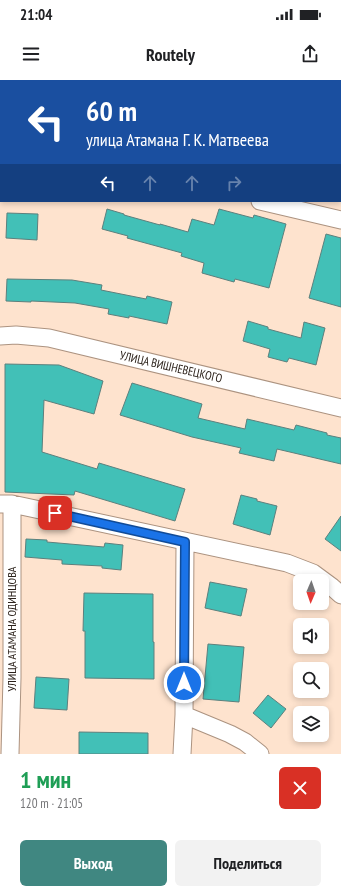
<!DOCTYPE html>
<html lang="ru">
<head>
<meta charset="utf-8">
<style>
	:root { --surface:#fff; --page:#f2f2f2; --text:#202124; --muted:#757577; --accent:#408781 }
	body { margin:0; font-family:"PT Sans Narrow",sans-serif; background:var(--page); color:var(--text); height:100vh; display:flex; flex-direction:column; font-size:15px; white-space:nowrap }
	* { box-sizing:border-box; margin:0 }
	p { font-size:13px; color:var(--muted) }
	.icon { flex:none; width:22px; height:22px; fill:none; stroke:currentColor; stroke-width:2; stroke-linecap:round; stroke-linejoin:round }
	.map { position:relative; height:674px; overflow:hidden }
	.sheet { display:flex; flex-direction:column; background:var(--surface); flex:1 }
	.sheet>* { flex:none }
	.top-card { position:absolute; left:0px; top:0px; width:341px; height:122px; box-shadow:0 2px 6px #0003; background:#1a4fa0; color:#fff; overflow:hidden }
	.needle { width:26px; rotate:182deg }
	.fabs { position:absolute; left:293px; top:494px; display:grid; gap:8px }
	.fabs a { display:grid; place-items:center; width:36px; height:36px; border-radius:6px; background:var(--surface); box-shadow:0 2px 6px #0003; font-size:20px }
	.pin { position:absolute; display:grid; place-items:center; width:34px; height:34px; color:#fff; margin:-17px; border-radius:8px; box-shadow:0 2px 6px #0006 }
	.me { position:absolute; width:44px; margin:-22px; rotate:0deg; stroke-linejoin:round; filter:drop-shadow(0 0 3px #0008) }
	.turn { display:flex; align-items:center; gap:14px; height:84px; padding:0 20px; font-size:18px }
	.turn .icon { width:52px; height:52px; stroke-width:2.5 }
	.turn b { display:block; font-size:28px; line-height:34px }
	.lanes { display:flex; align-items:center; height:38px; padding:0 20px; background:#0003; justify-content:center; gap:20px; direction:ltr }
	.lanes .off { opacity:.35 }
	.round { display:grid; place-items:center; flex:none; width:42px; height:42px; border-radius:6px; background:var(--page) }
	.overview { display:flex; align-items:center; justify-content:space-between; height:68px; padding:0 20px }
	h1 { font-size:24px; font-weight:800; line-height:30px; color:#1e9e55 }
	.button { display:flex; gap:8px; margin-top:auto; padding:8px 20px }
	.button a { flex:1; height:46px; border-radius:6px; background:var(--accent); color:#fff; font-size:16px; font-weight:800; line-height:46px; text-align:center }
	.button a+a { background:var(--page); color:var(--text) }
	.status { display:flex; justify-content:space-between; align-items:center; height:28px; padding:0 20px; background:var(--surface); direction:ltr }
	.status svg { height:11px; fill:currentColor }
	header { display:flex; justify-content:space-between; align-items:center; height:52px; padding:0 20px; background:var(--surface); font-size:18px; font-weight:800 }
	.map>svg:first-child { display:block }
	.building { fill:#42c0b7; stroke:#5c807d }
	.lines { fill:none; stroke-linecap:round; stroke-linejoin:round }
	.service-casing { stroke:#ac9380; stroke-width:10 }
	.minor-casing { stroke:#ac9380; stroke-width:19 }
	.secondary-casing { stroke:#ac9380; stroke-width:24 }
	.service { stroke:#fff; stroke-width:8 }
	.minor { stroke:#fff; stroke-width:17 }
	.secondary { stroke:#fff; stroke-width:22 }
	.route-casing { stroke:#114b97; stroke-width:10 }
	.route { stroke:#1a73e8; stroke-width:7 }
	.labels { text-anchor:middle; stroke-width:3.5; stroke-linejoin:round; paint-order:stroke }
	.street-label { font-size:12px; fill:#2b211a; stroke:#fff }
</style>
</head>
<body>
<div class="status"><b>21:04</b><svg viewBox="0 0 49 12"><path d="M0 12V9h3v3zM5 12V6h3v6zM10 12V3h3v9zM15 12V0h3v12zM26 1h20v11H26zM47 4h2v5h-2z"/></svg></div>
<header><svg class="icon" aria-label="menu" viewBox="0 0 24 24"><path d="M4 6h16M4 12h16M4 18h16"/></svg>Routely<svg class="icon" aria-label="share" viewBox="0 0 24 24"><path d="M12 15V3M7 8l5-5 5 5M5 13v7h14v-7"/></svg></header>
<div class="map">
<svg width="341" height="674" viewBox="0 0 341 674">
	<rect width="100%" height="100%" fill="#fee3ce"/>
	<!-- building -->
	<path class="building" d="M107,129L124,134V135L160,145V144L188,152L192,139L214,145L219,129L253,138L254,135L286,144L269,208L235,199L234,202L202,193L204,183L181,176L182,173L127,158L128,156L102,149Z
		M7,133L38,134L37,160L6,158Z
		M326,154L341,158V227L309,218Z
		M7,199L72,200L102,205L101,210L146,219L147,216L172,222L167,244L129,236V238L108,234L109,229L75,223L31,221V222L6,221Z
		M248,241L268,247V249L301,258L304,242L325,248L316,285L289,278L287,282L268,277L270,269L243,261Z
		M5,284L59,285L103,301L94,334L44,320L42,372L97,389L99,383L185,409L175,441L75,411L74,415L5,412Z
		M132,303L202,324L198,338L245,349L247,339L294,350L296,345L327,353V355L341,358V384L277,369L274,381L239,373L241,368L192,357L120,335Z
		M241,415L257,419V421L277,426L270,455L233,444Z
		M341,436V471L325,459Z
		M26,459L47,460V462L104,467L105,463L123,465L121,490L102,488V486L62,484V480L25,477Z
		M210,502L247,509L241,536L205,528Z
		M84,513L153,514V562H154V599L85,598V551H83Z
		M208,564L244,567L239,622L203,619Z
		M36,597L69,599L67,630L34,628Z
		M268,615L286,629L271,648L253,633Z
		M79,652L148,653V674H79Z"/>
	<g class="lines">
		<defs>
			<path id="service" d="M340,56H341"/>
			<path id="minor" d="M0,82H1
				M260,121L341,140
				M0,256L16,255L49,258L341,328
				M0,424H12L287,483L313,493L332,507L341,515
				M184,635L230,654L245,662L260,674
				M10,674L12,598V424
				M182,674L184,635L185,462"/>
			<path id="secondary" d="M248,0L252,1
				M340,23L341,24"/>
		</defs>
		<!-- service casing -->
		<use href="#service" class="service-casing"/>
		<!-- minor casing -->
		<use href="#minor" class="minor-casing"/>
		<!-- secondary casing -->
		<use href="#secondary" class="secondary-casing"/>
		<!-- service -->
		<use href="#service" class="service"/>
		<!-- minor -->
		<use href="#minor" class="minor"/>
		<!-- secondary -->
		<use href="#secondary" class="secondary"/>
	</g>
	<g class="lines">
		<defs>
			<path id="route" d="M55,433L185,462L184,603"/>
		</defs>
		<!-- route casing -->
		<use href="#route" class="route-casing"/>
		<!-- route -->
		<use href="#route" class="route"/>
	</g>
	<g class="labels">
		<!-- street labels -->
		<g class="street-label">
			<text transform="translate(171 287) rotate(13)" y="4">УЛИЦА ВИШНЕВЕЦКОГО</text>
			<text transform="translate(12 549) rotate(-90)" y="4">УЛИЦА АТАМАНА ОДИНЦОВА</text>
		</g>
	</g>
</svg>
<div class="fabs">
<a><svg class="needle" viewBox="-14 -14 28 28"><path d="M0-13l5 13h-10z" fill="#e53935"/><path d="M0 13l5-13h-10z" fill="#757577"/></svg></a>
<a><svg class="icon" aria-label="sound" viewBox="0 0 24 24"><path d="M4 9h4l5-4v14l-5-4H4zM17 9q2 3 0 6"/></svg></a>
<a><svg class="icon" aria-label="search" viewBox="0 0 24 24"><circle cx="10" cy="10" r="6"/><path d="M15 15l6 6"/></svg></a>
<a><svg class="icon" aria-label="layers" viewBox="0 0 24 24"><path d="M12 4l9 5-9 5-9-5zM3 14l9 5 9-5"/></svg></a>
</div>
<div class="pin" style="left:55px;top:433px;background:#d93025"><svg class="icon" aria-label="arrive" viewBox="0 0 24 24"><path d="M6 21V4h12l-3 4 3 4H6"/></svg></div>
<svg class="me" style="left:184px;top:603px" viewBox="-20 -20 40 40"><circle r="17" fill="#1a73e8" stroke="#fff" stroke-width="3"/><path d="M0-11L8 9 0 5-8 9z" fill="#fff"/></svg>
<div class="top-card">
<div class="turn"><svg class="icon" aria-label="left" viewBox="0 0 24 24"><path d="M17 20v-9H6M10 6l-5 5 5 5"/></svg><div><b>60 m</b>улица Атамана Г. К. Матвеева</div></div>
<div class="lanes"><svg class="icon" aria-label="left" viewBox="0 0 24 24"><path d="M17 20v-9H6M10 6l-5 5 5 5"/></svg><svg class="icon off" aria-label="ahead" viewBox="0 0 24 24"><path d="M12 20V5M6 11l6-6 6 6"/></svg><svg class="icon off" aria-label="ahead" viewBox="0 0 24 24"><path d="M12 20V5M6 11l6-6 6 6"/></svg><svg class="icon off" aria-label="right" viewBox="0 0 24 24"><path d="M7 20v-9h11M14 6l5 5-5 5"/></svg></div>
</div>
</div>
<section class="sheet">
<div class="overview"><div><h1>1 мин</h1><p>120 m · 21:05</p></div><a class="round" style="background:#d93025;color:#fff"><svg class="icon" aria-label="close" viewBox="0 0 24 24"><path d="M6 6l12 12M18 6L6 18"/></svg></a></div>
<div class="button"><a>Выход</a><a>Поделиться</a></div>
</section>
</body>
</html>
